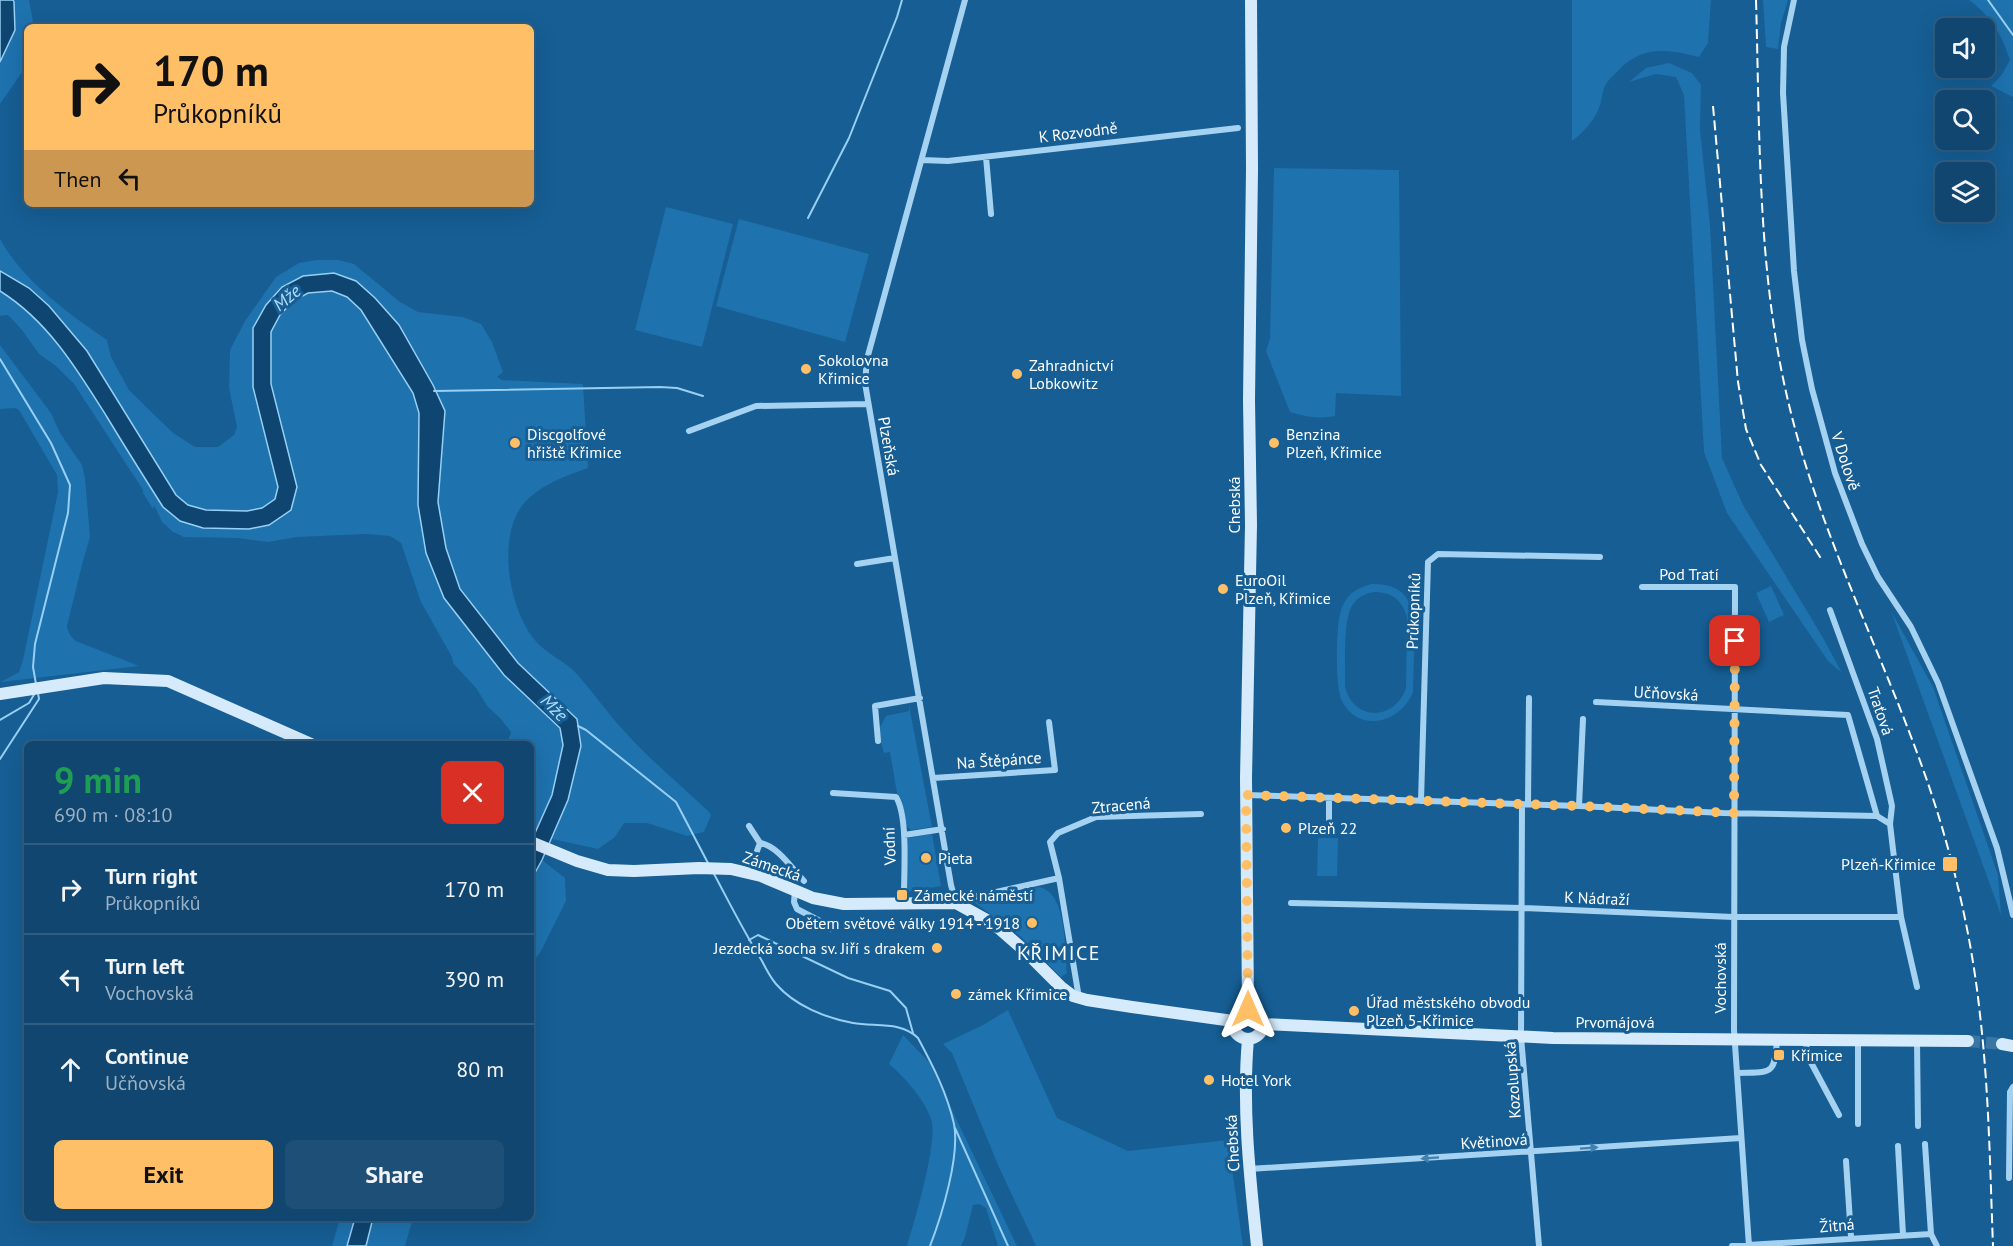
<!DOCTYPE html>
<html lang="en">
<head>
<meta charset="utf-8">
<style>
	:root { --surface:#10466f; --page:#1e5077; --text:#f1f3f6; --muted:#9cb1c3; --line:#305e82; --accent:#ffbf66 }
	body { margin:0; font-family:"PT Sans",sans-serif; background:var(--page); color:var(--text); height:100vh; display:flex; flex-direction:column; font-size:22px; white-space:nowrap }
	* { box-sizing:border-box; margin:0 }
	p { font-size:20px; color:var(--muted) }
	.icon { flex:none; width:33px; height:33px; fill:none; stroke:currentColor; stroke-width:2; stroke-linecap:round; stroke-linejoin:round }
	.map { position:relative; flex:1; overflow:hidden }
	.panel { position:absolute; left:24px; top:741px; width:510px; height:480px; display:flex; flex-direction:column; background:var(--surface); border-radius:9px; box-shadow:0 6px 24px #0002,0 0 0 2px var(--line) }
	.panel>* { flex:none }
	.hud { position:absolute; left:24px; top:24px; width:510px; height:183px; border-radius:9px; box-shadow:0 6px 24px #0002,0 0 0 2px var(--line); background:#ffbf66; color:#111; overflow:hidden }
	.buttons { position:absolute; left:1935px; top:18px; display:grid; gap:12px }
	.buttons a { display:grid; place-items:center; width:60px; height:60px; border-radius:9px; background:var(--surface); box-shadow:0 6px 24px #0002,0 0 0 2px var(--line); font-size:30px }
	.pin { position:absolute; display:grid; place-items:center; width:51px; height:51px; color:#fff; margin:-26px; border-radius:12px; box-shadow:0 3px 9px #0006 }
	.me { position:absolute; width:66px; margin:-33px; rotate:0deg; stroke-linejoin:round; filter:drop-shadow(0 0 4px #0008) }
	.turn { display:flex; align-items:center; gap:21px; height:126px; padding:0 30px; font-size:27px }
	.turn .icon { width:78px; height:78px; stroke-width:2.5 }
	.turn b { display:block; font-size:42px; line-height:51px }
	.then { display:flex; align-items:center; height:57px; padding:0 30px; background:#0003; gap:12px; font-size:22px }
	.round { display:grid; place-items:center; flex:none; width:63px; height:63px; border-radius:9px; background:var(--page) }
	.headline { display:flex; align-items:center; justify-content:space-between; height:102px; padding:0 30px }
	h1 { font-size:36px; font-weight:800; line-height:45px; color:#1e9e55 }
	.button { display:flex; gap:12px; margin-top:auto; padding:12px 30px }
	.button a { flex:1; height:69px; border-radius:9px; background:var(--accent); color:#111; font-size:24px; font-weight:800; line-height:69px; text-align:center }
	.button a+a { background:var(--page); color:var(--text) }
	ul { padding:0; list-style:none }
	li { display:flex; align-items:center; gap:18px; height:90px; padding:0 30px; border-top:2px solid var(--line) }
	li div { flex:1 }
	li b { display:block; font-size:22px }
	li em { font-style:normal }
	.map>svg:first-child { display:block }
	.green { fill:#1e72ae; fill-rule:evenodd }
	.water { fill:#0e4571; stroke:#98cff4; stroke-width:1.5 }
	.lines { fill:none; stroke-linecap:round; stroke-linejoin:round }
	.stream { stroke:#98cff4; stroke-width:2 }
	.secondary-tunnel { stroke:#3976a4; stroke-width:12; stroke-dasharray:12 6; stroke-linecap:butt }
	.street { stroke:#a6d2f1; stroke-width:6 }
	.secondary { stroke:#d5ebfc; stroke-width:12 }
	.rail { stroke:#fff; stroke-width:2; stroke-dasharray:10 4.5; stroke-linecap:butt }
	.oneway { fill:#4181b0 }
	.route { stroke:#ffbf66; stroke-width:10; stroke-dasharray:0 18 }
	.poi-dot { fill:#ffbf66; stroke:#165e94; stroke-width:2 }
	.labels { text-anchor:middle; stroke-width:6; stroke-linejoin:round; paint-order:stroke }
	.street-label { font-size:16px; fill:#fff; stroke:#165e94 }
	.poi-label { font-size:16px; fill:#fff; stroke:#165e94; text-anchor:start }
	.water-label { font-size:18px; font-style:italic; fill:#b2dbf8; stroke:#165e94 }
	.quarter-label { font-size:20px; letter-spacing:1.5px; fill:#fff; stroke:#165e94 }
</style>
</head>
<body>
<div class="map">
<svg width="2013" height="1246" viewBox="0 0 2013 1246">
	<rect width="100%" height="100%" fill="#165e94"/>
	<!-- green -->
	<path class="green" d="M13,0H29L34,27H27V65L0,104V62L15,30Z
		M1572,0H1711L1708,43L1699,57C1668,49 1641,45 1617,72C1613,76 1607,81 1605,86C1602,92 1602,99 1600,105C1595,120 1584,132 1572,141Z
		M1763,0H1788L1781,23L1778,49L1766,47Z
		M1969,0H2013V97L1991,86L2001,76L2010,60C2002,35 1991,16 1969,0Z
		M1669,63L1692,73L1701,85L1700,130L1710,225L1722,458L1743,505L1822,636L1842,673L1828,661L1727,513L1704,452L1684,95L1676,77L1656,74L1629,82L1646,68Z
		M1274,168L1399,170L1401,396L1336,393L1335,416C1318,419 1306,417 1290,412L1266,351L1270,339Z
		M666,207L733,224L702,347L635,330Z
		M739,219L869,254L845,342L716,306Z
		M0,239C24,282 68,313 107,340L111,357L129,390L173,433L195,447H218L234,435L237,427L229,388L230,350L245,321L276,277L299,263L317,260H338L354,264L400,302L418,312L463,317L481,324L492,342L503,372L497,377L502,380L583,384L588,468C566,476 545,483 528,499C495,530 508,607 534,639C546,654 565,661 576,673C593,692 608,714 626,733C651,761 681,785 708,811L711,815L704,832L687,836L647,823H624L615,837L598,849L552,839L568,800L577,719L518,663L460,589L446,548L438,502L445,418L399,325L375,298L356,282L334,273L253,328V387L278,487L275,500L262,508L247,511L206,510L188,505L176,495L87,351L29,288L0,271Z
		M0,291C48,321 77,370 107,417C125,447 144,477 163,507C194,532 211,528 249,529L297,487L271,384V332L280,315L293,301L308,293L332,291L347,297L362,310L413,393L419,413L418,505L426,553L504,675L560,727L563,745L552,795L535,832L531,830V744H507L511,732L500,718L488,707L476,688L453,663L452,657L421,602L401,543L390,536L367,534L297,537L268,542L238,538L184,537L173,532L162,522L154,505L153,509L143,493V490L74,384L56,366L39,354L22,330L8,315L0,316Z
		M0,345L51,413L60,433L82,465L85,478L90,537L82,565L67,626C68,633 71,637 76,641L139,666L1,682L19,672L23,660L58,492L57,475L19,410L15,408L0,409Z
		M1371,584C1416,583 1415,616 1414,650C1414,664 1413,678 1413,692C1401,723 1359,734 1342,701C1335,688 1336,629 1340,614C1341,608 1344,602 1348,597C1354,590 1362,587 1371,584ZM1374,592C1392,592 1402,600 1407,617L1406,688C1395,721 1353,722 1345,686C1346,667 1342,616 1354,603C1359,596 1366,594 1374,592Z
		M1771,586L1784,615L1769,622L1756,593Z
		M1891,611L1933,687L1998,875L2001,915Z
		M909,705L932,827L911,830L905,825L904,810L897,793L890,752L884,753L878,731L886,716L909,711Z
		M932,834L941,886L906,892V845L908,838Z
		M1318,838H1338L1337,876H1317Z
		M542,860L565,878L566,901L541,951L531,965V880Z
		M1038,887C1067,890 1065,951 1067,973L1061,977L1020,936L974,902Z
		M1008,1010L1057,1118L1128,1151L1228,1140L1243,1246H1036L998,1165L952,1053L943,1044L983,1025Z
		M903,1035L929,1062L1017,1246H998L986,1208L979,1204L973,1205L965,1237L961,1246H907C914,1223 939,1139 931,1119C923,1097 906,1079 889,1064Z
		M340,1218H355L347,1246H332Z
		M373,1218H413L405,1246H366Z"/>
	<!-- water -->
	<path class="water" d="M0,0H13L14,2L15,30L0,62Z
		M0,271L29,288L49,306L87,351L176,495L188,505L206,510L247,511L262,508L275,499L278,487L253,387V328L266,305L282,287L303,276L334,273L356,281L375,298L399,325L433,385L445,411L438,502L446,548L460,589L518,663L577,719L581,746L568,800L542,860L531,880V842L552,795L563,745L560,728L504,675L444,598L426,553L418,505L419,413L413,393L361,310L347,297L332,291L308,293L293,301L280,315L271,332V384L297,487L291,510L269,525L249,529L203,528L180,521L163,507C144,477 125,447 107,417C77,369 48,321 0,291Z
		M355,1218H373L366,1246H347Z"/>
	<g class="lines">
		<!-- stream -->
		<path class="stream" d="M1988,0L2013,35
			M808,218L849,138L897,17L902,0
			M0,359L51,443L70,485L68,513L35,644L33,667L36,684
			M434,391L660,387L677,388L703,396
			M0,720L29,703L35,693
			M578,726L586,730L676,802L709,865
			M0,759L39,699L38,693
			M713,872C729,902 744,932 762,961C766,969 771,978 776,984C795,1006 826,1018 853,1023C875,1027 901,1021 918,1038C933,1066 947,1093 954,1124C960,1156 942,1215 930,1246
			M749,940L758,935L848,978L890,991L906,1008L913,1033
			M955,1128L1008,1246"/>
		<!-- secondary-tunnel -->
		<path class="secondary-tunnel" d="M1968,1041L2002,1044"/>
		<!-- street -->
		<path class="street" d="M965,0L867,359L865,383L951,885L956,903L974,897L1059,878
			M1794,0L1784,47L1783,93L1794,271L1802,340L1812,389L1835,473L1862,544L1878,577L1911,627L1938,683L1997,848L2013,915
			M986,157L991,214
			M922,160L948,161L1238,128
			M689,431L756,406L868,404
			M857,564L895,558
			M1642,587H1735L1734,1030L1749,1246
			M1596,702L1848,715L1877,816L1890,824L1892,806L1877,739L1830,610
			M878,741L875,706L920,698
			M933,778L1055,770L1049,722
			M833,793L896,797C908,816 904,870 904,894
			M1246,795L1579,806L1723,813L1877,816
			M1421,801L1428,562L1438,554L1600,557
			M1522,804L1521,1037L1539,1246
			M1528,804L1529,698
			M1579,806L1583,719
			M1890,824L1901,917L1917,987
			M749,826L760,843
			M1329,833V798
			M904,835L943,829
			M760,843C778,846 792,869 804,881
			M749,872L760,843
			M795,891L794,902L797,909L820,921L830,929
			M1291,903L1522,908L1733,917H1901
			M1079,998L1059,878L1050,842L1058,833L1096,817L1201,814
			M1806,1040L1807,1055L1839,1115
			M1917,1041L1918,1126
			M1738,1073C1771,1072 1775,1076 1777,1039
			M1858,1124V1041
			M1925,1144L1931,1234
			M1898,1146L1903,1235
			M1846,1161L1851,1237
			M1249,1169L1741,1138
			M2009,1178L2010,1092L2013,1087
			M1732,1246L1931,1234L1937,1246"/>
		<!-- secondary -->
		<path class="secondary" d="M0,694L104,678L168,681L311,744
			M531,842L577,861L608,870L634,871L699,868L731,869L761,876L813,898L844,904L956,903L994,924L1026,952L1061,987L1073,996L1087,1000L1132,1007L1233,1021
			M1248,1009L1246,778L1251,525L1249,400L1252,169L1251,0
			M1233 1024a15 15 0 1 1 30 0a15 15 0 1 1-30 0Z
			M1263,1024L1553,1038L1968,1041
			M1248,1039C1242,1108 1250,1178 1257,1246
			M2002,1044L2013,1046"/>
		<!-- rail -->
		<path class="rail" d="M1756,0C1760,137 1757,276 1790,409C1824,549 1895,676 1938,814C1958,879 1973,947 1980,1015C1989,1091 1990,1169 1993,1246
			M1713,106L1738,382L1746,429L1761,465L1822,560"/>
	</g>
	<!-- one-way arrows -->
	<defs><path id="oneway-solid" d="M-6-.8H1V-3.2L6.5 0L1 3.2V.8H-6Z" transform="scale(1.5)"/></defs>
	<g class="oneway">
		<use href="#oneway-solid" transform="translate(1589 1148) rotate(-4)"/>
		<use href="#oneway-solid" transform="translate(1430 1158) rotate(176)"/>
	</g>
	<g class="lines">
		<!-- route -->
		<path class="route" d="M1248,1009L1246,795L1579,806L1734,813L1735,641"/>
	</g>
	<!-- markers -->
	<g class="poi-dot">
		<circle cx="806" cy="369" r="6"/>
		<circle cx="1017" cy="374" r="6"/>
		<circle cx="515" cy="443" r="6"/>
		<circle cx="1274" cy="443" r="6"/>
		<circle cx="1223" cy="589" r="6"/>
		<circle cx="1286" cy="828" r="6"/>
		<circle cx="926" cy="858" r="6"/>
		<rect x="1942" y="856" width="16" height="16" rx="3"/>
		<rect x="896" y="889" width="12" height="12" rx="3"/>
		<circle cx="1032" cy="923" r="6"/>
		<circle cx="937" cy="948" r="6"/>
		<circle cx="956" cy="994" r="6"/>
		<circle cx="1354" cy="1011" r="6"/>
		<rect x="1773" y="1049" width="12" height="12" rx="3"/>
		<circle cx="1209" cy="1080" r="6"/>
	</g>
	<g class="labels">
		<!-- street labels -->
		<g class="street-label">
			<text transform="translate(1078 132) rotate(-7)" y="6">K Rozvodně</text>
			<text transform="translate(889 446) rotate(80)" y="6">Plzeňská</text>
			<text transform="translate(1846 461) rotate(72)" y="6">V Dolově</text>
			<text transform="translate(1234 505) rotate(-90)" y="6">Chebská</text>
			<text x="1689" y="580">Pod Tratí</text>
			<text transform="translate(1413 611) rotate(-88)" y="6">Průkopníků</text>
			<text transform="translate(1666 693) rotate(3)" y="6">Učňovská</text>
			<text transform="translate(1881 711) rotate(71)" y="6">Traťová</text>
			<text transform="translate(999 760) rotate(-4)" y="6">Na Štěpánce</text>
			<text transform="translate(1121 805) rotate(-5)" y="6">Ztracená</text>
			<text transform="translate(889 846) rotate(-92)" y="6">Vodní</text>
			<text transform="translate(772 866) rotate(19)" y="6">Zámecká</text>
			<text transform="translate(1597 898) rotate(2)" y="6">K Nádraží</text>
			<text transform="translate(1720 978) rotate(-90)" y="6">Vochovská</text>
			<text x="1615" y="1028">Prvomájová</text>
			<text transform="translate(1512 1080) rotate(-94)" y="6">Kozolupská</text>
			<text transform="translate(1494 1141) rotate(-4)" y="6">Květinová</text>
			<text transform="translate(1232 1143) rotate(-93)" y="6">Chebská</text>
			<text transform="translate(1837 1225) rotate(-5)" y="6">Žitná</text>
		</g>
		<!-- poi labels -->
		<g class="poi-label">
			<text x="818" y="366">Sokolovna<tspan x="818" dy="18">Křimice</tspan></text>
			<text x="1029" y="371">Zahradnictví<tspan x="1029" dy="18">Lobkowitz</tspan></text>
			<text x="527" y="440">Discgolfové<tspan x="527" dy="18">hřiště Křimice</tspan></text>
			<text x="1286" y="440">Benzina<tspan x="1286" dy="18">Plzeň, Křimice</tspan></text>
			<text x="1235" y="586">EuroOil<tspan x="1235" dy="18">Plzeň, Křimice</tspan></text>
			<text x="1298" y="834">Plzeň 22</text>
			<text x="938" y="864">Pieta</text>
			<text x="1936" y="870" text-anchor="end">Plzeň-Křimice</text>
			<text x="914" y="901">Zámecké náměstí</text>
			<text x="1020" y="929" text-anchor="end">Obětem světové války 1914 - 1918</text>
			<text x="925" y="954" text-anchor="end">Jezdecká socha sv. Jiří s drakem</text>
			<text x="968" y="1000">zámek Křimice</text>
			<text x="1366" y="1008">Úřad městského obvodu<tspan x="1366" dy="18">Plzeň 5-Křimice</tspan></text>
			<text x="1791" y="1061">Křimice</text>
			<text x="1221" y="1086">Hotel York</text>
		</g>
		<!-- water labels -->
		<g class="water-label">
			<text transform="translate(287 298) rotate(-40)" y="6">Mže</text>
			<text transform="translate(554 708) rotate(45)" y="6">Mže</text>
		</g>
		<!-- quarter labels -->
		<g class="quarter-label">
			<text x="1059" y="960">KŘIMICE</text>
		</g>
	</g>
</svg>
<div class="buttons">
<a><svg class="icon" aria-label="sound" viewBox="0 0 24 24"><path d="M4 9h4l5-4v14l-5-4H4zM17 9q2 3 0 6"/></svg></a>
<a><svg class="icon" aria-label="search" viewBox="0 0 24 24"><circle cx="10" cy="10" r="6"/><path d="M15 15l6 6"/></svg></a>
<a><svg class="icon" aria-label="layers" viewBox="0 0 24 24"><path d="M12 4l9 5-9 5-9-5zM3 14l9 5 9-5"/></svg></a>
</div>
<div class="pin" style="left:1735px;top:641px;background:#d93025"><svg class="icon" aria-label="arrive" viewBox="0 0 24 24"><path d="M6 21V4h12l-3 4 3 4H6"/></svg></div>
<svg class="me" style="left:1248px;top:1009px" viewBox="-20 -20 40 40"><path d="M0-17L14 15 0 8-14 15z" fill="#ffbf66" stroke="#fff" stroke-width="4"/></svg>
<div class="hud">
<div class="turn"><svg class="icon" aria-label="right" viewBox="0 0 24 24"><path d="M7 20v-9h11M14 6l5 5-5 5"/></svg><div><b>170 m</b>Průkopníků</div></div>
<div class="then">Then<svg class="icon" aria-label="left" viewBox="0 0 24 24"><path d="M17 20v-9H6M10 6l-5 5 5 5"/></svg></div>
</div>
<section class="panel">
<div class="headline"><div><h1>9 min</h1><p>690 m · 08:10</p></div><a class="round" style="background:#d93025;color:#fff"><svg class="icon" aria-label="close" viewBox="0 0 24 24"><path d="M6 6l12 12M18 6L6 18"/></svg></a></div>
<ul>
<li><svg class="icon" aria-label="right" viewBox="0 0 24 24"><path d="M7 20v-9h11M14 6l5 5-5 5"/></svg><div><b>Turn right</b><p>Průkopníků</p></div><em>170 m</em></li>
<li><svg class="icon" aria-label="left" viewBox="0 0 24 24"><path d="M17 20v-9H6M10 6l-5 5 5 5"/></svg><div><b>Turn left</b><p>Vochovská</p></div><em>390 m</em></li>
<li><svg class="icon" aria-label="ahead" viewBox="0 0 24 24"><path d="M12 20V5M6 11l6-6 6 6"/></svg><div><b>Continue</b><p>Učňovská</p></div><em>80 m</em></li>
</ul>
<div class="button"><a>Exit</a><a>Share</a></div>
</section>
</div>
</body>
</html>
